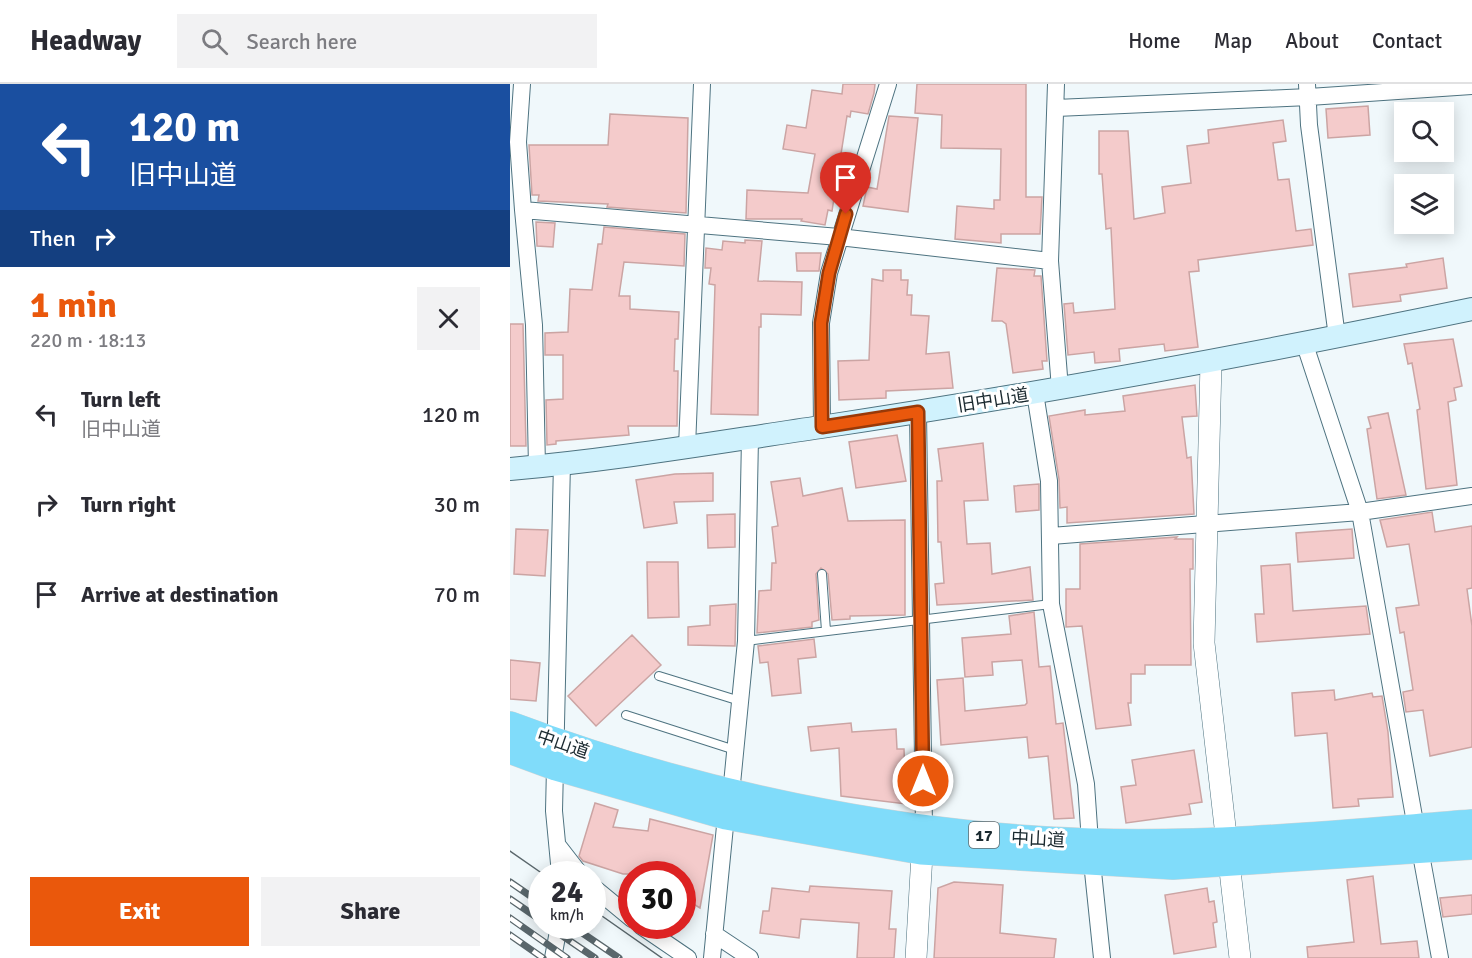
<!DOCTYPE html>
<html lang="en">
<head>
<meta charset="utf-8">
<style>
	:root { --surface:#fff; --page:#f2f2f3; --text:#2b2b33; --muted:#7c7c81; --line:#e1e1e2; --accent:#ea580c }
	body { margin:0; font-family:Signika,"Noto Sans JP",sans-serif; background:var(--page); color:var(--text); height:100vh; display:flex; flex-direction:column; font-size:22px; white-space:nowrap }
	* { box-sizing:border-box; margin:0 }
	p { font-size:20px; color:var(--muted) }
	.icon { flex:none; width:33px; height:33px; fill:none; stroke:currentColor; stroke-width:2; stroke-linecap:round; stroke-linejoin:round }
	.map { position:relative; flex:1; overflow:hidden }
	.sheet { display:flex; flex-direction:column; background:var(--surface); width:510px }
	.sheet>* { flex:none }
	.guide { background:#1a4fa0; color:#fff; overflow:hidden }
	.fabs { position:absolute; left:884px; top:18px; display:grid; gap:12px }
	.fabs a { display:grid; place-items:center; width:60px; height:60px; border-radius:0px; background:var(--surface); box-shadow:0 3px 15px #0003; font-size:30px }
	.speed { position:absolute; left:18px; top:777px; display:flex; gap:12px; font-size:30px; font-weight:700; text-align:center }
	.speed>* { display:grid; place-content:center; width:78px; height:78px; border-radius:50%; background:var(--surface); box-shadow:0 3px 15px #0003; line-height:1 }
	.speed small { font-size:15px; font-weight:400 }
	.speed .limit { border:9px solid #d22; background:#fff; color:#111 }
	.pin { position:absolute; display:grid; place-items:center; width:51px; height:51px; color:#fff; margin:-62px -26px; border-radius:50% 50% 50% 0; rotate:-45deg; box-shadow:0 0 6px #0007 }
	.pin .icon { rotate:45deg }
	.me { position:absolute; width:66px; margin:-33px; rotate:0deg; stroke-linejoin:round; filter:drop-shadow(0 0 4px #0008) }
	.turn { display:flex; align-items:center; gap:21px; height:126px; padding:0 30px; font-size:27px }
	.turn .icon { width:78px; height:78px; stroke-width:2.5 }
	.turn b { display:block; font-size:42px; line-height:51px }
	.then { display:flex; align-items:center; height:57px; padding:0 30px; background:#0003; gap:12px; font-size:22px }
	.round { display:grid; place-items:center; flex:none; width:63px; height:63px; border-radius:0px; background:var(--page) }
	.overview { display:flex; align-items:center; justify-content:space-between; height:102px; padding:0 30px }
	h1 { font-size:36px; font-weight:700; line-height:45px; color:var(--accent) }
	.button { display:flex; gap:12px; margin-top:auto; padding:12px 30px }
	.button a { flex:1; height:69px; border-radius:0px; background:var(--accent); color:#fff; font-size:24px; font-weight:700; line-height:69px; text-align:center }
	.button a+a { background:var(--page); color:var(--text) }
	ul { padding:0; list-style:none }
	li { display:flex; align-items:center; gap:18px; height:90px; padding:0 30px }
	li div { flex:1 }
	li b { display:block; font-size:22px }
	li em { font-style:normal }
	header { display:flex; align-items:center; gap:36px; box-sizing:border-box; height:84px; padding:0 30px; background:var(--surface); border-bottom:2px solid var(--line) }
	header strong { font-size:28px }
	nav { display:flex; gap:33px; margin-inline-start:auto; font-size:21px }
	.search { width:420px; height:54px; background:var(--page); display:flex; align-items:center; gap:15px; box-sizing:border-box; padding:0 21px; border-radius:0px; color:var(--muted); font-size:22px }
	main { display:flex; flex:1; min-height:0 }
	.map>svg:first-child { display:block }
	.building { fill:#f4cbcb; stroke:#cba4a3; stroke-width:1.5 }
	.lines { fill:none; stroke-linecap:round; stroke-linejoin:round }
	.service-casing { stroke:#4e7380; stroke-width:10 }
	.minor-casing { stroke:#4e7380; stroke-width:18 }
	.tertiary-casing { stroke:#4e7380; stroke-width:22 }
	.secondary-casing { stroke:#4e7380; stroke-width:24 }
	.trunk-casing { stroke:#d1d4d5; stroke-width:28 }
	.service { stroke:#fff; stroke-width:8 }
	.minor { stroke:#fff; stroke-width:16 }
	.tertiary { stroke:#fff; stroke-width:21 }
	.secondary { stroke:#d0f2fd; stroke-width:22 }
	.trunk { stroke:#80dcfa; stroke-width:27 }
	.tram { stroke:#5a676c; stroke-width:1.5 }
	.rail-casing { stroke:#5a676c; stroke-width:7 }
	.rail { stroke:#fff; stroke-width:4.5; stroke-dasharray:14; stroke-linecap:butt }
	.route-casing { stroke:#983908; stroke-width:15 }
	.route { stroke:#ea580c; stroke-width:10 }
	.labels { text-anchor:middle; stroke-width:6; stroke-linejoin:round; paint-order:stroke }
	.shield { fill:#fff; stroke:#5f696d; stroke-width:1.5 }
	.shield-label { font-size:16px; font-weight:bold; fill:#1a292f }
	.street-label { font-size:18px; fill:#1a292f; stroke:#fff }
</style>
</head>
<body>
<header>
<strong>Headway</strong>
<div class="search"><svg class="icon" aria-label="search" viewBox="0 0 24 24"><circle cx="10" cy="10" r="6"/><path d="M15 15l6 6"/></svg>Search here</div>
<nav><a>Home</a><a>Map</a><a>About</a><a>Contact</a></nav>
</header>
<main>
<section class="sheet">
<div class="guide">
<div class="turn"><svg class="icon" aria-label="left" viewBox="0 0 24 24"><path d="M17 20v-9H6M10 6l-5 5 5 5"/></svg><div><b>120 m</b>旧中山道</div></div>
<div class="then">Then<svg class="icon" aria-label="right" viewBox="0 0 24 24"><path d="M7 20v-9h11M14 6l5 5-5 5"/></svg></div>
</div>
<div class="overview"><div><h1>1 min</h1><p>220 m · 18:13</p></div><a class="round"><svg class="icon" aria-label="close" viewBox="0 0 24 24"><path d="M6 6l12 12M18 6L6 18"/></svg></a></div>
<ul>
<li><svg class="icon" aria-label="left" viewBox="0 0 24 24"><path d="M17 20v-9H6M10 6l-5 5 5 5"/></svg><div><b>Turn left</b><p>旧中山道</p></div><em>120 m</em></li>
<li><svg class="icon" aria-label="right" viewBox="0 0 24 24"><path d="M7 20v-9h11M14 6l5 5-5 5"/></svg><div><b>Turn right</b></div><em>30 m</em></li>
<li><svg class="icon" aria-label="arrive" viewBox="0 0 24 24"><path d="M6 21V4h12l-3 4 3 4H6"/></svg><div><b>Arrive at destination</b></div><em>70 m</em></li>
</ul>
<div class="button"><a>Exit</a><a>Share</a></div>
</section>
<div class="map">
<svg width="962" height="874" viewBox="0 0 962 874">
	<rect width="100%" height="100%" fill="#f0f8fb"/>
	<!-- building -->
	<path class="building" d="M333,0H365L364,9L358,30L341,27L340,33L337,32L322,127L318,126L315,141L291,137L292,135H236L237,106L298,109L305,70L273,65L277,41L296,44L302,6L332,10Z
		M407,0H516V113H532L530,150H491V159L445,155L447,122L484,125V116H490L491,65L431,64L432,31L405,29Z
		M858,22L860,51L818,54L816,25Z
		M100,30L178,34L176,129L97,123L98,120L28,117L29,111H22L19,61H98Z
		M379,32L408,34L398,128L353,122L357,103L367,105Z
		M773,36L776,57L763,59L768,96L779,95L786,147L801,145L803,161L688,176L689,187L679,188L688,263L655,267L654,260L609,265L610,277L585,279L584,268L558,271L554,220L563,219L564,229L605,225L601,144L596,145L592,90H589V47H618L624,135L655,129L652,103L681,99L677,62L699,59L698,46Z
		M26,138L45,139L43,163L27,162Z
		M94,143L175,150L174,182L114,178L109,212H120V225L169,228L168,255H165L164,287H168L167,342H118L119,351L46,357V360L37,361L36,316L53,315V271H35V249L58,248L60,205L82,206L88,160H92Z
		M235,156L252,157L248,197L292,198L291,231L251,230V243H249L248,331L201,330L205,201L199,200L201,184H195L196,164L212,166L213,157L235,159Z
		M286,169H311L309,187H287Z
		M933,174L937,204L890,211L891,217L843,223L839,190L897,183L896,180Z
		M487,184L525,186L524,192H531L537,277H532L533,285L503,289L496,240L492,237H482Z
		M373,186H391V196H398L397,211H402L401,231L419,232L416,270L439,268L443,304L376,307V314L329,316L328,277L359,276L362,195L373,197Z
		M0,240H13L16,362H0Z
		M943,255L952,302L944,304L946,316L938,318L947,401L916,405L907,326L910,325L902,279L898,280L894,260Z
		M685,301L687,332L672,333L677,374L681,373L684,430L557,439V423L550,424L549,395L539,332L575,326V331L615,327L613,312Z
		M878,329L896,411L867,415L857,345L861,344L858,333Z
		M387,351L396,397L346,404L339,358Z
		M473,359L478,416L454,417L457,460L480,459L482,490L520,483L523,516L427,521L425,500L434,499L431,458H428L427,397H432L428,365Z
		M203,389V417L164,418L167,439L134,444L126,396L165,390Z
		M290,394L293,412L332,404L338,437L395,436V531L340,532V535L322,536L318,490L311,484L306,490L309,536L302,538V543L247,549L249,507L261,506L262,479H266L262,443L268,442L261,398Z
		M529,400V426L506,428L504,402Z
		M922,428L925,448L962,442V504L957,505L962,542V663L920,672L913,626L896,628L893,608L903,606L894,548L890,549L886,524L909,521L899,460L877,463L870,436Z
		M225,430V463L198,464L197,431Z
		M6,445L38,446L35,492L4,490Z
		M842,445L844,474L788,478L786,449Z
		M667,453L665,455H683V485H680L681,581H635V590H621V619H618L621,641L586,645L572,542L556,543V505H570V460Z
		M137,478H168L169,533L138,534Z
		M780,480L783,527L856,522L860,550L747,558L745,530H754L751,482Z
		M226,520L225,562L178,561V543L200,541V522Z
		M524,528L529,583L540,582L546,640L553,639L564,734L544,735L538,672L519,674L517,653L431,661L427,596L453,594L455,627L515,621L517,619L512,576L482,578L483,591L455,593L452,554L501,550L499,532Z
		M122,551L151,581L86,642L58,612Z
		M304,555L306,573L288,575L291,609L262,612L258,578L250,579L248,562Z
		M0,576L30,579L26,617L0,615Z
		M824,606L825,616L862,609L863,613L872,612L878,648L883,713L848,715L849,722L823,724L817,649L785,652L782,609Z
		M341,639L342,648L386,645L387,665H394L396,720L331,712L329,664L301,667L298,643Z
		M684,666L692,718L679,720L681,730L616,739L611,703L626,701L622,676Z
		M85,719L108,726L103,743L138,747L140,735L203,751L190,824L172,813V790H113L73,777L69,772Z
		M863,792L871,860L907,857L909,874H798L797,863L844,858L837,796Z
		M444,798L493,801L490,849L546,855L544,874H424L428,804Z
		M300,802L382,807L379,845H386L384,874H347L349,839L291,835L289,854L250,849L253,827H259L262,804L299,808Z
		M697,804L699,818L704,817L707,838L703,839L706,863L664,870L655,811Z
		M962,811V830L933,833L930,814Z"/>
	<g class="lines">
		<defs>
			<path id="service" d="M312,490L316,547
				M236,557L541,520
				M149,592L230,617
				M116,631L225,666"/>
			<path id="minor" d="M12,0L8,58L13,126L329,153L540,177
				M546,0L540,177L550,305
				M797,0L799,41L827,253
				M546,24L799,13L962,2
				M13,126L24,241L27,383
				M795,261L850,428L906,744
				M525,309L539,397L541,520L576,700L580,758
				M408,329L414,743
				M312,343L311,239L319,189L378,0
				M177,363L192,0
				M541,452L850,428L962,412
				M221,710L236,557L240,354
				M49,763L70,790
				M910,765L930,874
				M582,778L592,874
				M50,790L44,727L52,379
				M82,802L122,835
				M131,842L178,874
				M204,850L240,874
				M43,874L49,842
				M202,874L216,732"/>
			<path id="tertiary" d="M701,279L694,559L730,874
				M406,874L413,753"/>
			<path id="secondary" d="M0,385C104,376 208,358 311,343C529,310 746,270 962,225"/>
			<path id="trunk" d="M0,641C181,709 386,752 580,758C708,762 835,749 962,739
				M0,666L46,683L216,732L411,767L663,782L962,762"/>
		</defs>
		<!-- service casing -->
		<use href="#service" class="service-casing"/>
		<!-- minor casing -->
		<use href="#minor" class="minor-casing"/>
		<!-- tertiary casing -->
		<use href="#tertiary" class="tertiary-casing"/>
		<!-- secondary casing -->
		<use href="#secondary" class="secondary-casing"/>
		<!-- trunk casing -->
		<use href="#trunk" class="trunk-casing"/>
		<!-- service -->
		<use href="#service" class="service"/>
		<!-- minor -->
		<use href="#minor" class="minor"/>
		<!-- tertiary -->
		<use href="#tertiary" class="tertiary"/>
		<!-- secondary -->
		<use href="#secondary" class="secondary"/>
		<!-- trunk -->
		<use href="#trunk" class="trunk"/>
		<!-- tram -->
		<path class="tram" d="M0,767L33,790
			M82,825L152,874"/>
		<defs>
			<path id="rail" d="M0,798L32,820
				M0,815L32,837
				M0,834L57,874
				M38,842L85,874
				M62,842L109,874
				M0,851L33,874"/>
		</defs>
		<!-- rail casing -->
		<use href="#rail" class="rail-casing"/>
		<!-- rail -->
		<use href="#rail" class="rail"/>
	</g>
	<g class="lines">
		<defs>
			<path id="route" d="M336,130L319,189L311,239L312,343L408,328L413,697"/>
		</defs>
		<!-- route casing -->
		<use href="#route" class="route-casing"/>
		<!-- route -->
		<use href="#route" class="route"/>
	</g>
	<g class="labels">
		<!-- shield labels -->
		<rect class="shield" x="459" y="738" width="30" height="26" rx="4.5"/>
		<g class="shield-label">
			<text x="474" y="757">17</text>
		</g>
		<!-- street labels -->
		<g class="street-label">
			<text transform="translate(483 316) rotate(-9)" y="6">旧中山道</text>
			<text transform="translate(53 660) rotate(19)" y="6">中山道</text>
			<text transform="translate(528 755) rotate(3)" y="6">中山道</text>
		</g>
	</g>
</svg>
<div class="fabs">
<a><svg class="icon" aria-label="search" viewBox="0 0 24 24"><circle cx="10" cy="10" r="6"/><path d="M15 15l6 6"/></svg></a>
<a><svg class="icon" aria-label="layers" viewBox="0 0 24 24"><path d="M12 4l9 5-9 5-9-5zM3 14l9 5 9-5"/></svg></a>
</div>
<div class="speed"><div>24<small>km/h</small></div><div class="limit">30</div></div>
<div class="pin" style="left:336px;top:130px;background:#d93025"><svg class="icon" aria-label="arrive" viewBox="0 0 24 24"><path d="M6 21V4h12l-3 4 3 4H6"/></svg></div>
<svg class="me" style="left:413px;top:697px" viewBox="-20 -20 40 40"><circle r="17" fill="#ea580c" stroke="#fff" stroke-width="3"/><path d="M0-11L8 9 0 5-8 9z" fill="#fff"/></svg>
</div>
</main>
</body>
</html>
